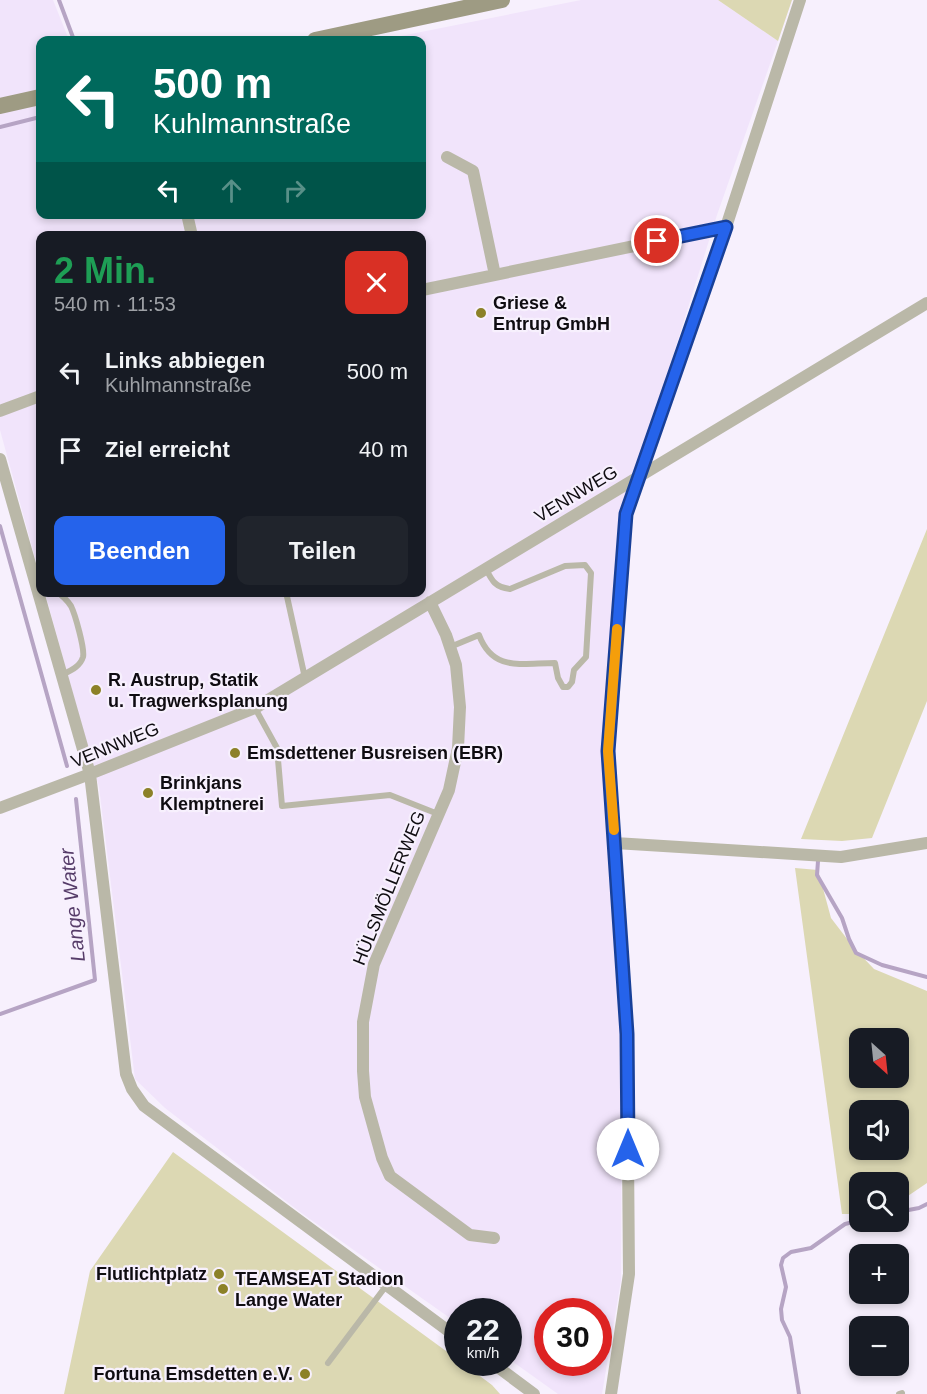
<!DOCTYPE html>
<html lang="de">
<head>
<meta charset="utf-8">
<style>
	:root { --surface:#171b24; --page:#20242c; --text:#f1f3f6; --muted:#9ea1a6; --accent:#2563eb }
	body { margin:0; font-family:Arial,sans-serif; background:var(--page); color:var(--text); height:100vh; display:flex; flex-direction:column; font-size:22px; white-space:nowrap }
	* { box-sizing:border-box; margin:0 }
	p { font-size:20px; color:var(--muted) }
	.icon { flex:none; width:33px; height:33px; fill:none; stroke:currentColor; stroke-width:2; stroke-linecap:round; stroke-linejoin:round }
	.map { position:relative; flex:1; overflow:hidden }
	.drawer { position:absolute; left:36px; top:231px; width:390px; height:366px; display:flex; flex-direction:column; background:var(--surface); border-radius:12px; box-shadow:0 3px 9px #0003 }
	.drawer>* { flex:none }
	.hud { position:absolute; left:36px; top:36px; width:390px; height:183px; border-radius:12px; box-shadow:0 3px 9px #0003; background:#00695c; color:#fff; overflow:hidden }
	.needle { width:39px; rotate:153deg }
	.tools { position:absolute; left:849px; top:1028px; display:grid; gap:12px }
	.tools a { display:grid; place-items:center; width:60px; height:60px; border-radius:12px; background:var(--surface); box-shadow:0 3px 9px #0003; font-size:30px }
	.speed { position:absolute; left:444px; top:1298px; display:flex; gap:12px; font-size:30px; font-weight:700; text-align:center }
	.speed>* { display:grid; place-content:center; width:78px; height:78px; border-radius:50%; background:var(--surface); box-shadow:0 3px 9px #0003; line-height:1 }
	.speed small { font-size:15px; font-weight:400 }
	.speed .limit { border:9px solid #d22; background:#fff; color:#111 }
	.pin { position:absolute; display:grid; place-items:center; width:51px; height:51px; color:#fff; margin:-26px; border:3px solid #fff; border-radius:50%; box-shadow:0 2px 6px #0007 }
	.me { position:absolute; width:66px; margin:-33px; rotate:0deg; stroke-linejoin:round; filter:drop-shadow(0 0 4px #0008) }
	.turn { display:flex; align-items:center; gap:21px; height:126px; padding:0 18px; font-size:27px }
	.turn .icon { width:78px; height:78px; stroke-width:2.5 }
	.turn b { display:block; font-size:42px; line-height:51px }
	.lanes { display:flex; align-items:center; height:57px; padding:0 18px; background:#0003; justify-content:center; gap:30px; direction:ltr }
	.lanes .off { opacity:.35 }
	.round { display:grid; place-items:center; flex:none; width:63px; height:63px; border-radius:12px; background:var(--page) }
	.headline { display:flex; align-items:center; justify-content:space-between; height:102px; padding:0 18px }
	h1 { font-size:36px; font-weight:600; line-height:45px; color:#1e9e55 }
	.button { display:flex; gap:12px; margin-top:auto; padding:12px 18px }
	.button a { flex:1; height:69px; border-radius:12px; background:var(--accent); color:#fff; font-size:24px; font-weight:600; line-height:69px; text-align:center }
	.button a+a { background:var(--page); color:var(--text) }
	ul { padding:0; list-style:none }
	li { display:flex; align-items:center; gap:18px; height:78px; padding:0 18px }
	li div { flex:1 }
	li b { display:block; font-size:22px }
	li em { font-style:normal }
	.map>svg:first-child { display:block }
	.built { fill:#f1e4fb; fill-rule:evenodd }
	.green { fill:#dcd8b3; fill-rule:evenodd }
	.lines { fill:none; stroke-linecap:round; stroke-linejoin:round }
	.stream { stroke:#b6a4c4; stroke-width:4 }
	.service { stroke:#bab8a8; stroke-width:6 }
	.minor { stroke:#bab8a8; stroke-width:12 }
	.secondary { stroke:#9e9b83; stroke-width:16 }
	.route-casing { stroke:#184099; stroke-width:15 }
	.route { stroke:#2563eb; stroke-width:10 }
	.slow { stroke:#f59e0b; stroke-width:10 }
	.poi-dot { fill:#8c8128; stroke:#f7f0fd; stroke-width:2 }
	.labels { text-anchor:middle; stroke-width:4.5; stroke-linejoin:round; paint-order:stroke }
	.poi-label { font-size:18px; font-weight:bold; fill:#0f0c11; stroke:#f7f0fd; text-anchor:start }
	.street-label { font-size:18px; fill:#0f0c11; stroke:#f7f0fd }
	.water-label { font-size:20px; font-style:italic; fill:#563c69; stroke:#f7f0fd }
</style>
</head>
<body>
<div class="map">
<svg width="927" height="1394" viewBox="0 0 927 1394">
	<rect width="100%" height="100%" fill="#f7f0fd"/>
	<!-- built -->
	<path class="built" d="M0,0H53L69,40H40V214H422V40H381L581,0H718L778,41L717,215L661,394L619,516L605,708L603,761L622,1034L621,1280L602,1394H558L509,1359L508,1311H458L457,1323L300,1212L165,1108L135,1079L99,787L45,593L422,592V236H40V576L0,430ZM548,1311H598V1362H548Z"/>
	<!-- green -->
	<path class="green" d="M718,0H792L778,41Z
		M927,529V701L872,838L842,841L801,839Z
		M795,868L818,870L831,918L854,948L874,969L927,991V1183L899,1202L898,1182H860L859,1214H842ZM860,1038H898V1077H860ZM860,1110H898V1149H860Z
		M173,1152L457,1359L458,1362H461L492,1385L500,1394H64L90,1271Z"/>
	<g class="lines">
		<!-- stream -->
		<path class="stream" d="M59,0L74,40
			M0,127L40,117
			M0,526L67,766
			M818,861L817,875L842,918L849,939L856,953L882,965L927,977
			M0,1014L95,980L76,799
			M898,1212L919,1208L927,1204
			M799,1394L790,1337L782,1320L781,1309L786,1287L781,1265L783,1258L791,1252L811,1248L845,1224L853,1222L879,1226H884L891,1221"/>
		<!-- service -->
		<path class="service" d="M57,592C63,596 67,600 71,606C75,614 85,649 83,657C80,667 70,671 62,675
			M286,592L305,678
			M450,647L479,635C493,672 521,663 555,663L558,678L563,687H568L572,682L574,670L586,657L591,573L585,565L565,566L510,589C495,587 492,581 486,569
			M255,708L277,748L282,806L390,795L438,814
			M328,1363L386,1286
			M899,1394L902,1393"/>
		<!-- minor -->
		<path class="minor" d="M447,157L473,171L495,275
			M187,214L192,236
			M422,290L726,227
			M0,411L40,396
			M0,459L90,774L126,1074L132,1089L144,1106L458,1338
			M430,602L446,635L456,665L460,707L458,748L449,790L374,964L363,1022V1071L365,1097L382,1158L390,1176L470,1235L494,1238
			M0,808L90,774L255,708L927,303
			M615,843L841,857L927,843
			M491,1362L534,1394
			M611,1394L629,1274L627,1034L608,751L626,514L726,227L800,0"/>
		<!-- secondary -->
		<path class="secondary" d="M315,40L502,0
			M0,106L40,97"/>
	</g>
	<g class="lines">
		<defs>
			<path id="route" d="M628,1149L627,1034L608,751L626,514L726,227L657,241"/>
		</defs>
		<!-- route casing -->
		<use href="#route" class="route-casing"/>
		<!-- route -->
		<use href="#route" class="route"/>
		<!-- slow -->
		<path class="slow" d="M614,830L608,751L617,629"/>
	</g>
	<!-- markers -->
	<g class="poi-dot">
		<circle cx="481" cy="313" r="6"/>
		<circle cx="96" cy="690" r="6"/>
		<circle cx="235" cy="753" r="6"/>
		<circle cx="148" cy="793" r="6"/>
		<circle cx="219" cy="1274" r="6"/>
		<circle cx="223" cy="1289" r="6"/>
		<circle cx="305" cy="1374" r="6"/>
	</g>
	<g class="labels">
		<!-- poi labels -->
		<g class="poi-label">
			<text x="493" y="309">Griese &amp;<tspan x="493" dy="21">Entrup GmbH</tspan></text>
			<text x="108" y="686">R. Austrup, Statik<tspan x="108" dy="21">u. Tragwerksplanung</tspan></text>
			<text x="247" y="759">Emsdettener Busreisen (EBR)</text>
			<text x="160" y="789">Brinkjans<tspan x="160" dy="21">Klemptnerei</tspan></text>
			<text x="207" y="1280" text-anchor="end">Flutlichtplatz</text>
			<text x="235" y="1285">TEAMSEAT Stadion<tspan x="235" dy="21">Lange Water</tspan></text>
			<text x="293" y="1380" text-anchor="end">Fortuna Emsdetten e.V.</text>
		</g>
		<!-- street labels -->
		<g class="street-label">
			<text transform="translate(576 494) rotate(-31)" y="6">VENNWEG</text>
			<text transform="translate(115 745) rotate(-22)" y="6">VENNWEG</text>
			<text transform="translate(389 888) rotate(-68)" y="6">HÜLSMÖLLERWEG</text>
		</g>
		<!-- water labels -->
		<g class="water-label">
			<text transform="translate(72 905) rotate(-96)" y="7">Lange Water</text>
		</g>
	</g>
</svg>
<div class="tools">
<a><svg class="needle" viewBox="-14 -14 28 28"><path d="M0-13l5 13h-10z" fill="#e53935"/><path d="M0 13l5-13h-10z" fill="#9ea1a6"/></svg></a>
<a><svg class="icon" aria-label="sound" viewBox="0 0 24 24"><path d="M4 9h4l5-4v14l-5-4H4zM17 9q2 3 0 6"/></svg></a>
<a><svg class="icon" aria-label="search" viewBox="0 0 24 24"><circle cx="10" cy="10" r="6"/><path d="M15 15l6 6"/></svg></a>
<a>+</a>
<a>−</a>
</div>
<div class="speed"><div>22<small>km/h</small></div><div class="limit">30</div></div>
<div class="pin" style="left:657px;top:241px;background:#d93025"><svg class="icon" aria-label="arrive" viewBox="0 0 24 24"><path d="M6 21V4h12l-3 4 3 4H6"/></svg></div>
<svg class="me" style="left:628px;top:1149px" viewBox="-20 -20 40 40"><circle r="19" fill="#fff"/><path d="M0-13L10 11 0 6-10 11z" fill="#2563eb"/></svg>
<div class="hud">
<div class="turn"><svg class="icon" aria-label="left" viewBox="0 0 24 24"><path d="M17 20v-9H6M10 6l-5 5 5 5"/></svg><div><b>500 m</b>Kuhlmannstraße</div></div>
<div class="lanes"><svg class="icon" aria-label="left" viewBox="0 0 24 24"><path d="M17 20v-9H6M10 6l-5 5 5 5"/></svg><svg class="icon off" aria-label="ahead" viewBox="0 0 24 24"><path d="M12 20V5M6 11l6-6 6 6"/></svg><svg class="icon off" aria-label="right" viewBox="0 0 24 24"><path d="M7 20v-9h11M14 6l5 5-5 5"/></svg></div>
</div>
<section class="drawer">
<div class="headline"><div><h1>2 Min.</h1><p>540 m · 11:53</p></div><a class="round" style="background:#d93025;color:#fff"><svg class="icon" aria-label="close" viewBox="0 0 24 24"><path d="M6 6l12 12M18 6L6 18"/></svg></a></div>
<ul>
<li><svg class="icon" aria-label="left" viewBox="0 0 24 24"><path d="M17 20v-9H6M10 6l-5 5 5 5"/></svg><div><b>Links abbiegen</b><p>Kuhlmannstraße</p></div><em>500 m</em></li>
<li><svg class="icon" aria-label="arrive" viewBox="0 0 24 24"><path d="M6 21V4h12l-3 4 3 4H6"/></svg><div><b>Ziel erreicht</b></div><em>40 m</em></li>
</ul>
<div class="button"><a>Beenden</a><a>Teilen</a></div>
</section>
</div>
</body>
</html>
